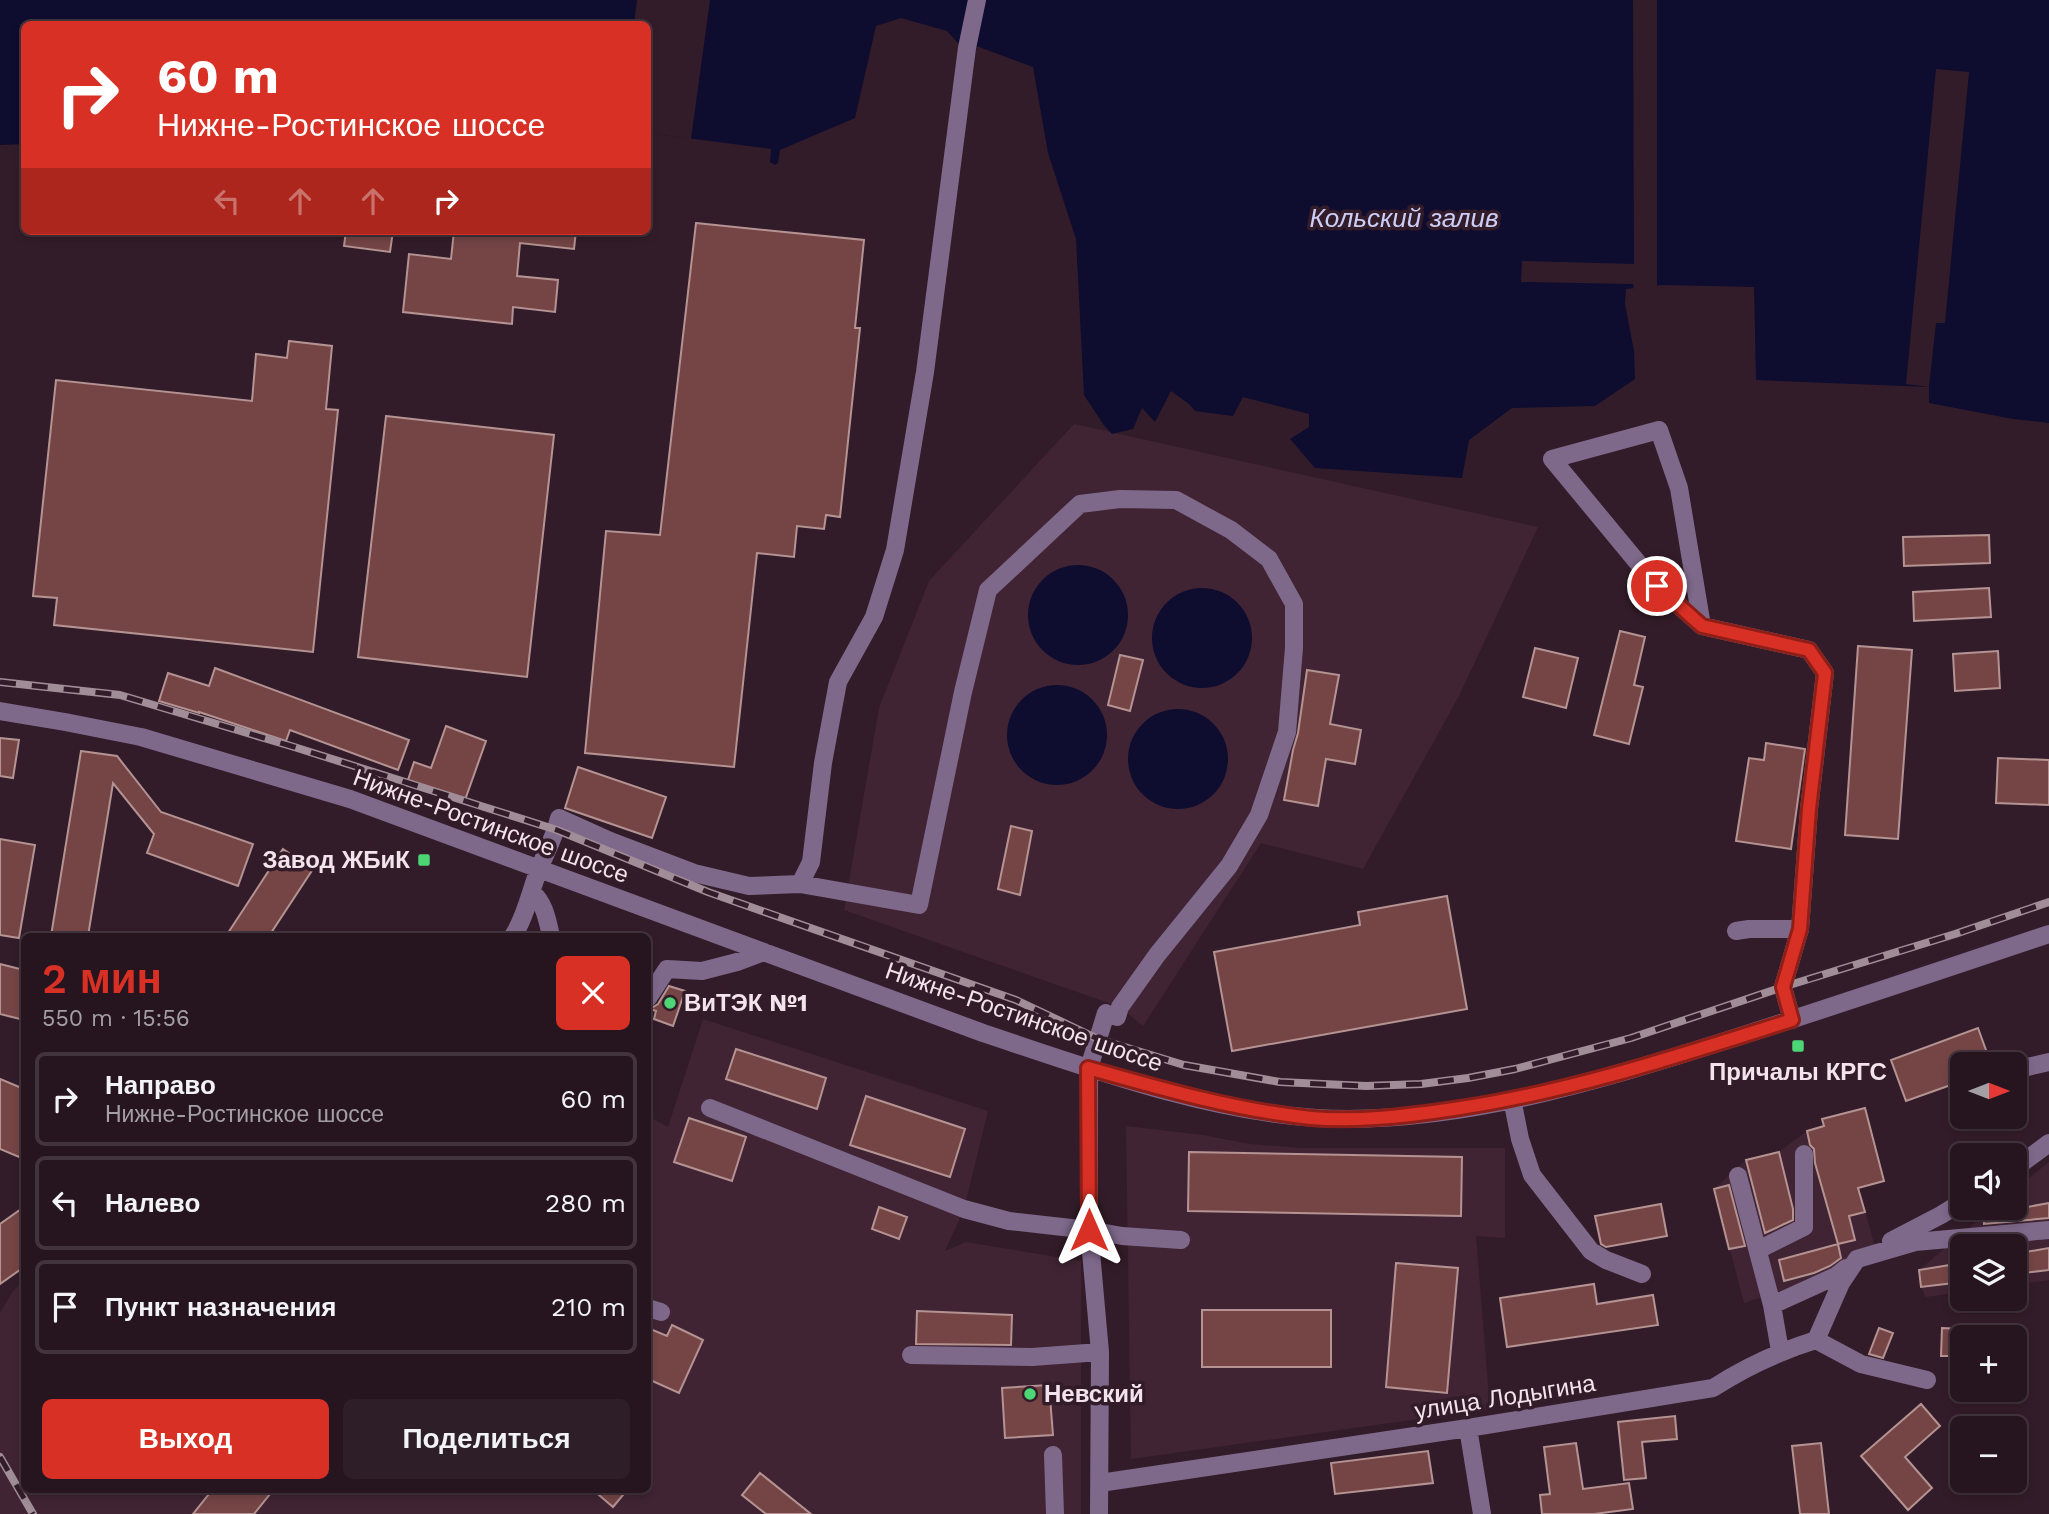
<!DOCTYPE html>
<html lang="ru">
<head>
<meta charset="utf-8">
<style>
	:root { --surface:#26151f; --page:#2e1e28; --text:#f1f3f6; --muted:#a49fa4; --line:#42343d; --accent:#d93025 }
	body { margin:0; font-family:"Work Sans",sans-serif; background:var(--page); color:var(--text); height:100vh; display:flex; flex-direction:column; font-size:26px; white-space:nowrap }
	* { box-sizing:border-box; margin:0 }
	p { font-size:23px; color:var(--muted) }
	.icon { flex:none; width:38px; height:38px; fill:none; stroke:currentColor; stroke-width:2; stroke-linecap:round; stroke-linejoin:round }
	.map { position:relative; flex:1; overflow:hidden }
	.panel { position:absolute; left:21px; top:933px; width:630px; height:560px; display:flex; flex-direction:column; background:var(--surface); border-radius:10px; box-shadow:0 4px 10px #0003,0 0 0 2px var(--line) }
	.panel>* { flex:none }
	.top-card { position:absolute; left:21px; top:21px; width:630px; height:214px; border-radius:10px; box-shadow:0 4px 10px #0003,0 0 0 2px var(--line); background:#d93025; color:#fff; overflow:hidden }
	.needle { width:46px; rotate:90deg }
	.controls { position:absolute; left:1950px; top:1052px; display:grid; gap:14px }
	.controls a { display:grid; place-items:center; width:77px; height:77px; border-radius:10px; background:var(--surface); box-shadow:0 4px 10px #0003,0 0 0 2px var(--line); font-size:35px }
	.pin { position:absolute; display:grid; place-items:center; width:60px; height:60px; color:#fff; margin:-30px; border:4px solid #fff; border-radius:50%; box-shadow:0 2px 7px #0007 }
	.me { position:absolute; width:77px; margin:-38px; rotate:0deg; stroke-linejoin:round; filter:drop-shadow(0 0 5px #0008) }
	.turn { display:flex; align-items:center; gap:24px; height:147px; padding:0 21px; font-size:32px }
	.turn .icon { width:91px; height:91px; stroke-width:2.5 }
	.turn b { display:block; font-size:49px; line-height:60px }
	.lanes { display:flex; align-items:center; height:66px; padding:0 21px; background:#0003; justify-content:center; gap:35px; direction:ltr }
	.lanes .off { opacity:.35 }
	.round { display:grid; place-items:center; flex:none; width:74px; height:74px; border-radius:10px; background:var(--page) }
	.headline { display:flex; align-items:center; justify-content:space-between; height:119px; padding:0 21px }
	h1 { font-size:42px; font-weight:600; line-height:52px; color:var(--accent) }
	.primary-button { display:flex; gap:14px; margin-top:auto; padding:14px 21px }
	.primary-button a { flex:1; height:80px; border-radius:10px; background:var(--accent); color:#fff; font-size:28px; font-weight:600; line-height:80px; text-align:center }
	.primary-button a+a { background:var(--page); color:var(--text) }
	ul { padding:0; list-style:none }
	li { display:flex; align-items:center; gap:21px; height:94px; margin:0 14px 10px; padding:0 7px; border:4px solid var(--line); border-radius:10px }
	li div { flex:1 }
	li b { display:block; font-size:26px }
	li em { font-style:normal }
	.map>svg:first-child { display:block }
	.built { fill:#402434 }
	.water { fill:#0e0c2f }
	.pier { fill:#331c29 }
	.building { fill:#754546; stroke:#b59393; stroke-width:2 }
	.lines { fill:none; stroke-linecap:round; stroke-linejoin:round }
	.minor { stroke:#7f698b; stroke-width:18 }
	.rail-casing { stroke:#a08d97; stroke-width:8 }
	.rail { stroke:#331c29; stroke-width:5; stroke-dasharray:16; stroke-linecap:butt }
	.route-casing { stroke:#8d1f18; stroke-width:18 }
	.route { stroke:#d93025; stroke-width:12 }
	.poi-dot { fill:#4cd676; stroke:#331c29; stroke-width:2.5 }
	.labels { text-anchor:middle; stroke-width:7; stroke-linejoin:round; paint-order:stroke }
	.street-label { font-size:24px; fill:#f3e3eb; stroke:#331c29 }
	.poi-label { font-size:24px; font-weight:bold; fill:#f3e3eb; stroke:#331c29; text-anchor:start }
	.water-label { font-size:26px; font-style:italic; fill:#c9cdf7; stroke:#331c29 }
</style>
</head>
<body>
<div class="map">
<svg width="2049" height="1514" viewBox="0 0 2049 1514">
	<rect width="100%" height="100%" fill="#331c29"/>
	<!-- built -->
	<path class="built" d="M1074,424L1538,527L1459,696L1363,869L1261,843L1143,1026L1120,1007L844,910L879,708L929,581Z
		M703,1019L988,1111L964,1209L945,1251L966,1242L1081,1261V1514H0V1313L13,1291L24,1281V1489H648V1116L668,1127Z
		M1126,1126L1203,1135L1249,1144L1301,1148H1505V1238L1476,1236L1490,1409L1131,1459Z
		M1824,1126L1842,1192L1859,1188L1878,1259L1744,1303L1714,1189L1746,1160L1779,1152L1807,1131Z
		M2049,1162V1280L2014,1285V1246H1962V1292L1926,1297L1921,1287L1919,1270L1993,1208H2014V1190Z"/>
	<!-- water -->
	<path class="water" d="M0,0H2049V423L2013,419L1929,403V387L1756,380L1754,287L1662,285L1626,289L1625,304L1634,351L1635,379L1595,406L1512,408L1469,440L1462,478L1315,468L1290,439L1309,427V414L1243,397L1233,416L1195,411L1189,404L1171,391L1155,422L1142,408L1133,429L1112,434L1103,424L1084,395L1076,239L1048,153L1033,67L979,47L958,43L947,31L901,18L876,26L855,118L780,150L778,163L775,165L770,162L771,149L648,133V24H24V144L0,145Z
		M1028 615a50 50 0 1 1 100 0a50 50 0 1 1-100 0Z
		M1152 638a50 50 0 1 1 100 0a50 50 0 1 1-100 0Z
		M1007 735a50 50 0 1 1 100 0a50 50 0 1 1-100 0Z
		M1128 759a50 50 0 1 1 100 0a50 50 0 1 1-100 0Z"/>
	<!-- pier -->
	<path class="pier" d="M637,0H710L691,139L648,133V24H634Z
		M1633,0H1657V286L1634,289L1633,284L1521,282L1522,261L1634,264Z
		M1936,69L1969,72L1945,323H1936L1929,387L1906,384Z"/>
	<!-- building -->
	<path class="building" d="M696,223L864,240L855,328H860L840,517L826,515L824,529L797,526L794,557L757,553L734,767L585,753L606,531L660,535Z
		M346,231H393L390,252L344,246Z
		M454,231H576L574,249L520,243L517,276L558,280L555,312L513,307L512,324L403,312L409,254L451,259Z
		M289,341L332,346L326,409L338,410L313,652L54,625L57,598L33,596L56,380L252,401L256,354L287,358Z
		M386,416L554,435L527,677L358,657Z
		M1989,535L1990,563L1904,566L1903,537Z
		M1989,588L1991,617L1914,621L1913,592Z
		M1620,631L1645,637L1634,685L1643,687L1629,744L1594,735Z
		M1858,646L1912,650L1898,839L1845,835Z
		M1535,648L1578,658L1566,708L1523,697Z
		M1998,651L2000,688L1955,691L1953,654Z
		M1120,655L1143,660L1130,711L1108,705Z
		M215,668L409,740L398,770L290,730L286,741L199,712V713L159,701L168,673L209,686Z
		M1307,670L1339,675L1330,724L1361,730L1355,764L1326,759L1318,806L1284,800L1293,750L1298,733Z
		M446,726L486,741L465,800L408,780L414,762L431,768Z
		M0,738L19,740L13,778L0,776Z
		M1766,743L1805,749L1791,849L1736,841L1749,758L1764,760Z
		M81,751L117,756L161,812L253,844L238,886L147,853L154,834L113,783L88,936H51Z
		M1998,758L2049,760V805L1996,803Z
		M578,767L666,797L652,838L565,808Z
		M1011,826L1032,831L1020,895L998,889Z
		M0,839L35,845L19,938L0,935Z
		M283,849L313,869L269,936H226Z
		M1447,896L1467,1009L1232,1051L1214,952L1360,925L1358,912Z
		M0,964L24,970V1020L0,1014Z
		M669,986L685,991L673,1026L654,1019L656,1011L650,1009L658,1004Z
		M1978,1028L1991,1064H1962V1081L1906,1101L1891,1060Z
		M736,1049L826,1078L817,1109L726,1079Z
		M0,1079L24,1089V1144L19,1157L0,1149Z
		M866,1096L965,1129L950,1177L850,1145Z
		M1865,1108L1884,1181L1858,1188L1865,1212L1849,1216L1855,1240L1838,1244L1815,1163L1814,1149L1810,1145L1807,1131L1824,1126L1822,1119Z
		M689,1118L746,1137L732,1181L674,1162Z
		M1189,1152L1462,1157L1461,1216L1188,1211Z
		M1779,1152L1793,1209V1220L1765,1233L1746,1160Z
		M1729,1185L1745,1246L1729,1249L1714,1189Z
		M2049,1203V1218L1984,1224V1215Z
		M1661,1204L1667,1236L1606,1247L1601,1244L1595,1216Z
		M24,1207V1267L0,1284V1224Z
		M879,1207L907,1217L899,1239L872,1229Z
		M1838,1244L1841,1258L1830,1266L1814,1273L1784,1281L1779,1260Z
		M2049,1248V1270L2014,1274V1254Z
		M1396,1263L1458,1268L1447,1393L1386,1387Z
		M1962,1263V1282L1921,1287L1919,1270Z
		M1594,1284L1597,1304L1653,1295L1658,1325L1507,1347L1500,1298Z
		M1202,1310H1331V1367H1202Z
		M917,1311L1012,1315L1011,1345L916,1344Z
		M672,1325L703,1340L679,1393L648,1379V1328L667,1336Z
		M1879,1328L1893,1333L1883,1358L1869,1354Z
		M1942,1328L1962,1329V1356H1941Z
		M1049,1385L1053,1435L1005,1438L1002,1388Z
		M1921,1404L1940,1426L1905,1457L1932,1488L1908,1510L1861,1456Z
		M1675,1416L1677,1439L1642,1442L1646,1478L1624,1480L1618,1422Z
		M1576,1443L1583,1489L1629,1483L1633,1509L1594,1514H1542L1540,1495L1550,1494L1544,1447Z
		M1821,1443L1829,1514H1800L1792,1446Z
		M1428,1451L1433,1483L1335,1494L1331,1463Z
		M760,1473L811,1514H766L742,1495Z
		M213,1489H274L254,1514H193Z
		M592,1489H628L613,1507Z"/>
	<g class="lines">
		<!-- minor -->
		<path class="minor" d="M1702,626L1679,488L1659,430L1552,459L1657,586L1702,626L1809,650L1825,673L1809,809L1800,929L1783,987L1792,1020
			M0,711L65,722L141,737L350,799L983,1033C1088,1068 1205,1111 1316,1118C1453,1126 1598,1081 1728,1040C1835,1006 1942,970 2049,934
			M800,884L811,862L823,763L838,682L874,617L895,550L925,372L967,48L977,0
			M532,892C545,904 547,919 551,936
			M1736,931L1749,929H1800
			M513,936C526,916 530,892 539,869C546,852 555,836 559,818L610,841L694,873L749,886L800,884L919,905L963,692L988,590L1080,504L1120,499L1176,500L1231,530L1269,559L1294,604V648L1287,732L1259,815L1229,866L1157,955L1120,1007L1117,1017
			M648,998L667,969L702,971L737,962L764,952
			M2014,1070L2049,1062
			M1512,1099L1520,1139L1532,1175L1591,1251L1606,1260L1642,1274
			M710,1108L964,1209L1009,1221L1089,1230L1122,1236L1181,1240
			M2014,1169L2049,1143
			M1738,1176L1772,1305L1780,1351
			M1891,1241L1941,1215L1962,1202
			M1758,1250L1804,1227V1154
			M1772,1305L1836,1276L1846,1268
			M648,1308L661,1312
			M1816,1340L1861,1364L1927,1380
			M911,1355L1032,1357L1100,1352
			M1468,1428L1482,1514
			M1053,1455L1055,1514
			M1100,1483L1468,1428L1713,1388C1747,1366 1777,1352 1816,1340L1841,1283L1857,1259L1915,1242L2049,1230
			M1099,1514L1100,1352L1089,1230V1068L1106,1013"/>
		<defs>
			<path id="rail" d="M0,682L120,695L291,746L557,830L708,892L1016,1000L1098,1039L1184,1065L1280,1082L1366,1086L1421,1084L1468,1078L1515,1069L1631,1038L1783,987L1955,934L2049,902
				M0,1457L33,1514"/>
		</defs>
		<!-- rail casing -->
		<use href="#rail" class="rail-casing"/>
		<!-- rail -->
		<use href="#rail" class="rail"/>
	</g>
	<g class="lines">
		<defs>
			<path id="route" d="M1089,1230L1088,1068C1162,1089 1235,1110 1311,1118C1359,1122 1407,1116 1454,1109C1570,1092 1681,1055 1792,1020L1783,987L1800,929L1809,809L1825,673L1809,650L1702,626L1657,586"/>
		</defs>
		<!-- route casing -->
		<use href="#route" class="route-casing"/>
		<!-- route -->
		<use href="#route" class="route"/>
	</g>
	<!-- markers -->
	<g class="poi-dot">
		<rect x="417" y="853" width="14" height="14" rx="3.5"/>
		<circle cx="670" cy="1003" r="7"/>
		<rect x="1791" y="1039" width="14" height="14" rx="3.5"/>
		<circle cx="1030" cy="1394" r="7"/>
	</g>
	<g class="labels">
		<!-- street labels -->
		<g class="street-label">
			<text transform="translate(491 826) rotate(20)" y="8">Нижне-Ростинское шоссе</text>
			<text transform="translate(1024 1017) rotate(19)" y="8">Нижне-Ростинское шоссе</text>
			<text transform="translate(1505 1397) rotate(-9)" y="8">улица Лодыгина</text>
		</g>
		<!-- poi labels -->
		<g class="poi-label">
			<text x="410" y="868" text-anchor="end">Завод ЖБиК</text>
			<text x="684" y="1011">ВиТЭК №1</text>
			<text x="1798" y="1080" text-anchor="middle">Причалы КРГС</text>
			<text x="1044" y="1402">Невский</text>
		</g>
		<!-- water labels -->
		<g class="water-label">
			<text x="1404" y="227">Кольский залив</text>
		</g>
	</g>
</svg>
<div class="controls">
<a><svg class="needle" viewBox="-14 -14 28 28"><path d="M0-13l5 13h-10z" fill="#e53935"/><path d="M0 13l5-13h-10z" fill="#a49fa4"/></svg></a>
<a><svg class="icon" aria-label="sound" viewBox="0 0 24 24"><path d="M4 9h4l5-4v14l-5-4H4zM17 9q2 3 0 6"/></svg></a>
<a><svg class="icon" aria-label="layers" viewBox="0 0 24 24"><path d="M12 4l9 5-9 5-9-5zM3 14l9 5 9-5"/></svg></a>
<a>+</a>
<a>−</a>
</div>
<div class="pin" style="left:1657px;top:586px;background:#d93025"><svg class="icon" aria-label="arrive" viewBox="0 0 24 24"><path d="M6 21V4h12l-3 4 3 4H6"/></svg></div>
<svg class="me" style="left:1089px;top:1230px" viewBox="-20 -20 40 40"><path d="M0-17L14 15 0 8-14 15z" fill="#d93025" stroke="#fff" stroke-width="4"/></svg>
<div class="top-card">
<div class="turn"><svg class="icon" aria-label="right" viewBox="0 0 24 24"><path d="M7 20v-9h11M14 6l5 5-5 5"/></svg><div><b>60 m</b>Нижне-Ростинское шоссе</div></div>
<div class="lanes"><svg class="icon off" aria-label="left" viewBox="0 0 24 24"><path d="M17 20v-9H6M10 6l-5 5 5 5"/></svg><svg class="icon off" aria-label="ahead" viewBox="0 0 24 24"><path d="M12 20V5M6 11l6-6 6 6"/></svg><svg class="icon off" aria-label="ahead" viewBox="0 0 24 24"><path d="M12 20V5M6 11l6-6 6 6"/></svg><svg class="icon" aria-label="right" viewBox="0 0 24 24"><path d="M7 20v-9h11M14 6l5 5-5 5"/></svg></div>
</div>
<section class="panel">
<div class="headline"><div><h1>2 мин</h1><p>550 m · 15:56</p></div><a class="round" style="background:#d93025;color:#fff"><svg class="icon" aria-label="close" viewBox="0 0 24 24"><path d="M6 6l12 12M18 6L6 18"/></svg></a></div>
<ul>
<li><svg class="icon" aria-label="right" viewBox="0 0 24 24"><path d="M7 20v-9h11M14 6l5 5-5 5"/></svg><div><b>Направо</b><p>Нижне-Ростинское шоссе</p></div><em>60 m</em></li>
<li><svg class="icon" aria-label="left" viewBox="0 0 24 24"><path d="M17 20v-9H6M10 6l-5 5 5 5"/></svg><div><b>Налево</b></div><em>280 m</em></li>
<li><svg class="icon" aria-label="arrive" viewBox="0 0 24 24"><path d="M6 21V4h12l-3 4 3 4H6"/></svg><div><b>Пункт назначения</b></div><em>210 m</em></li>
</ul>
<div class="primary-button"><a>Выход</a><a>Поделиться</a></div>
</section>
</div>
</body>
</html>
